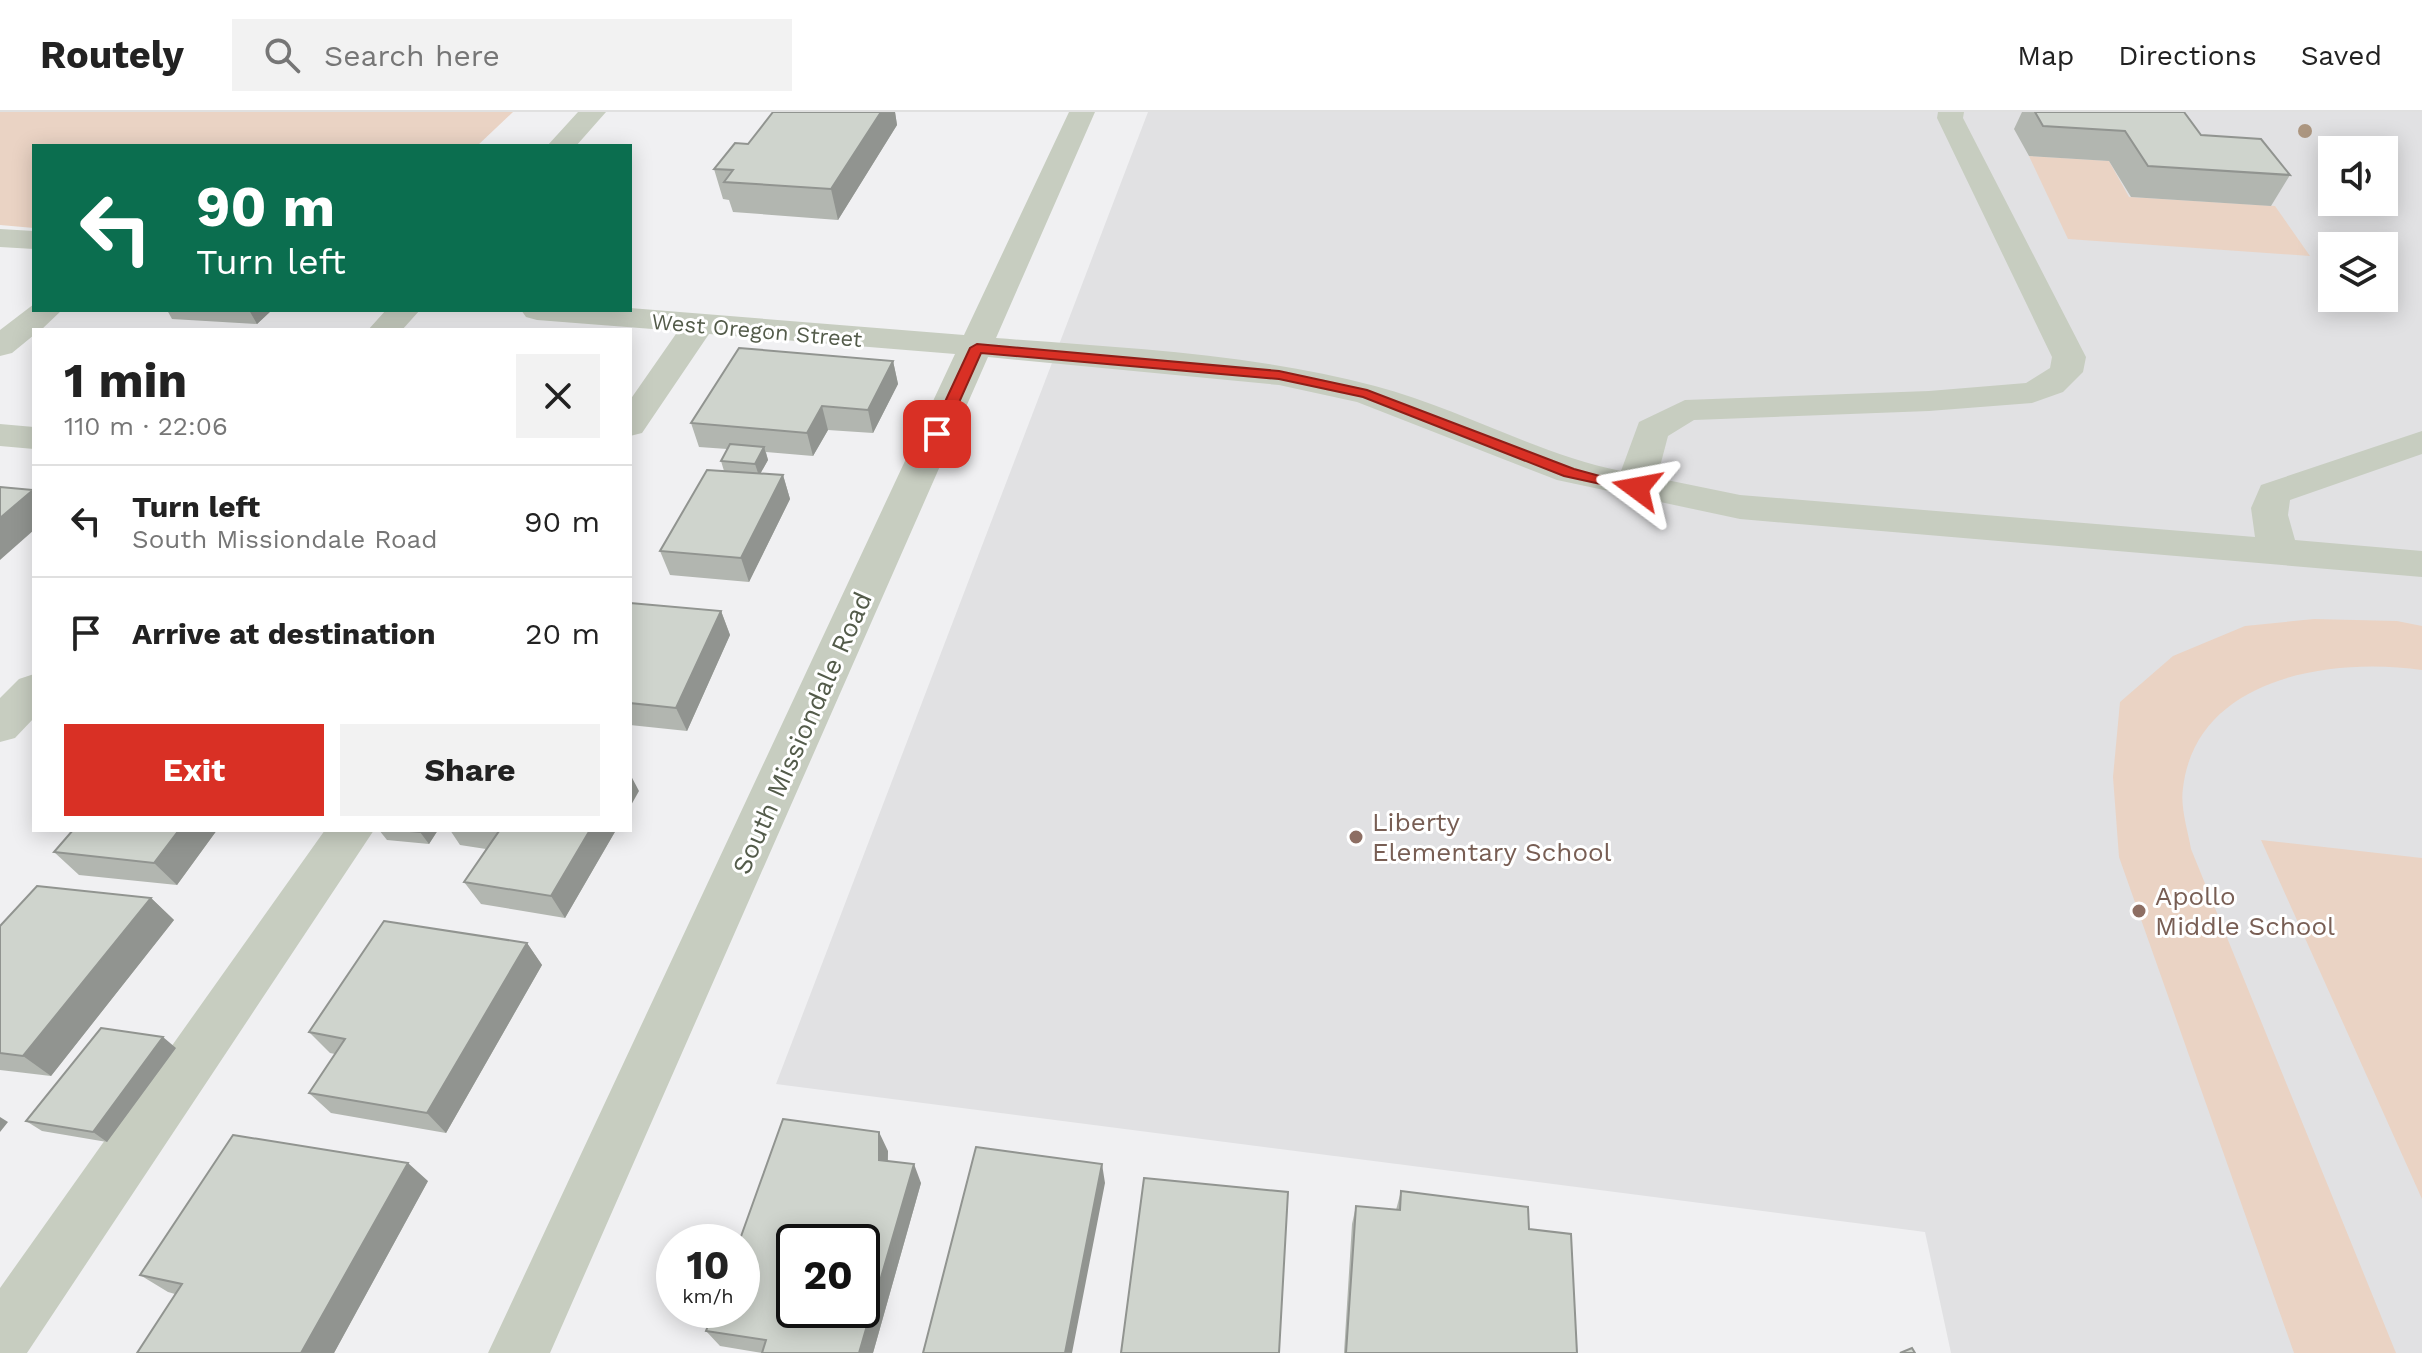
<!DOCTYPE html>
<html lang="en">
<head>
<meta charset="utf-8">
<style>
	:root { --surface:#fff; --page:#f2f2f2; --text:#222; --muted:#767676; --line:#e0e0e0; --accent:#d93025 }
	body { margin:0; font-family:"Work Sans",sans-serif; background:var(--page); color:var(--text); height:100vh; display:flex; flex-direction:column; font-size:30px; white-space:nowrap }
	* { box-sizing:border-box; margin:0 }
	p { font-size:26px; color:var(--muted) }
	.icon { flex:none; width:44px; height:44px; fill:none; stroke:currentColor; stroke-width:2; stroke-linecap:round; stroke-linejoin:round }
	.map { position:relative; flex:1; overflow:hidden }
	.drawer { position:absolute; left:32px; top:216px; width:600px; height:504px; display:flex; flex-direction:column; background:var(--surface); border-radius:0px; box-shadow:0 4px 20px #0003 }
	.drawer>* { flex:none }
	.top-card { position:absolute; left:32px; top:32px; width:600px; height:168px; border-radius:0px; box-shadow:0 4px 20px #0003; background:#0b6e4f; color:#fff; overflow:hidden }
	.controls { position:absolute; left:2318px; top:24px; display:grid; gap:16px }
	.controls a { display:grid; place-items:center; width:80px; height:80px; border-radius:0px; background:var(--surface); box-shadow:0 4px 20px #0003; font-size:40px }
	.speed { position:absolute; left:656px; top:1112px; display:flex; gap:16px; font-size:40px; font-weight:700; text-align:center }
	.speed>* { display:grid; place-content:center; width:104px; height:104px; border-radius:50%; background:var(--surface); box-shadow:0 4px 20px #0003; line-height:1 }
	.speed small { font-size:20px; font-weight:400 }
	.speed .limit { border:4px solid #111; border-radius:12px; background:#fff; color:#111 }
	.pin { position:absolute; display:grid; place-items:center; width:68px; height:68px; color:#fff; margin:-34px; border-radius:16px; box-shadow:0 4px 12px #0006 }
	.me { position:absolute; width:88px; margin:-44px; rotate:283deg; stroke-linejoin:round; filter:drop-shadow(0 0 6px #0008) }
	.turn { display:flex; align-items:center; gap:28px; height:168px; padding:0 32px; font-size:36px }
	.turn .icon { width:104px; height:104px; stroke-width:2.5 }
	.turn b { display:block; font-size:56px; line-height:68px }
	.round { display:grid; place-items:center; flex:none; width:84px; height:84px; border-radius:0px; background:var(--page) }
	.overview { display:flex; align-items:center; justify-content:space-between; height:136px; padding:0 32px }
	h1 { font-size:48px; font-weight:700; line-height:60px }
	.button { display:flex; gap:16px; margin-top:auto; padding:16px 32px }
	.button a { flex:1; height:92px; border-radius:0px; background:var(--accent); color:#fff; font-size:32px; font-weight:700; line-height:92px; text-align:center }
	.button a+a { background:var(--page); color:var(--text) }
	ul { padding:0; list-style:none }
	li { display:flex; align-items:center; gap:24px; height:112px; padding:0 32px; border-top:2px solid var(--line) }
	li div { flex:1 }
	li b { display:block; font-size:30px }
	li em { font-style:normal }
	header { display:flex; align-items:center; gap:48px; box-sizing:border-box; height:112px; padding:0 40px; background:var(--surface); border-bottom:2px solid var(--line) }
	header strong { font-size:38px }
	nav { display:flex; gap:44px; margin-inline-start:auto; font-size:28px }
	.search { width:560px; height:72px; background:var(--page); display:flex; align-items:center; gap:20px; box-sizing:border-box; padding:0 28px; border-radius:0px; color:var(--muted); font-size:30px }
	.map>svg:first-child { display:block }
	.education { fill:#e1e1e3; fill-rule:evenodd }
	.green { fill:#ead3c4 }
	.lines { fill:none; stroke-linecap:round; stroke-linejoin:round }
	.minor { fill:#c7cdc0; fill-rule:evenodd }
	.tree { fill:#ac9680 }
	.wall { fill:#b2b6b0 }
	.shaded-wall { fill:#919490 }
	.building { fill:#cfd4cd; stroke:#919490; stroke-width:2; fill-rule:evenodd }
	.route { fill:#d93025; stroke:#8d1f18; stroke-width:2 }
	.education-dot { fill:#8d6e63; stroke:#fff; stroke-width:3 }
	.labels { text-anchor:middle; stroke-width:6; stroke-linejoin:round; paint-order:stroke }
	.far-street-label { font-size:22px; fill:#535b4a; stroke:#fff }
	.street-label { font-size:26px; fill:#535b4a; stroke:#fff }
	.education-label { font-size:26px; fill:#785e54; stroke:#fff; text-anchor:start }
</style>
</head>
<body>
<header>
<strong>Routely</strong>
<div class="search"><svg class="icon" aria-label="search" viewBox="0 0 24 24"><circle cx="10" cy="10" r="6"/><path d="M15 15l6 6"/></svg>Search here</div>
<nav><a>Map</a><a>Directions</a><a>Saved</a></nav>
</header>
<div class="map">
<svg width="2422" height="1241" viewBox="0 0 2422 1241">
	<rect width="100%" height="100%" fill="#f0f0f2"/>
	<!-- education -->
	<path class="education" d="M1148,0H2422V1241H1951L1925,1120L776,972ZM2332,38H2384V90H2332ZM2332,134H2384V186H2332Z"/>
	<!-- green -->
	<path class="green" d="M0,0H513L477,34H34V116L0,113Z
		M2029,44L2109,49L2129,85L2275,94L2310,144L2068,127Z
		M2314,507L2397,509L2422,514V558C2331,545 2196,565 2183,676C2180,695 2188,719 2191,737L2396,1241H2294L2119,745L2113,665L2120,590L2173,544L2245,514Z
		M2261,728L2422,746V1087Z"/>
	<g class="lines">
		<!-- minor -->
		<path class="minor" d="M578,0H606L576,34H547Z
			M1069,0H1095L996,226C1123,236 1251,241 1375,274C1459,296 1535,341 1621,359L1639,310L1685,288L1929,279L2026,271L2050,256L2052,245L1937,6L1938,0H1964L1963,6L2086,245L2083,260L2063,280L2032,291L1929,299L1694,308L1668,324L1657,366L1740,383L2255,425L2251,396L2261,373L2422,319V342L2290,388L2288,403L2295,428L2422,439V465L1740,407L1557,368L1357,290L1279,273L988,245L550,1241H488L955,242L709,222L642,321L630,324V288L678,219L537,208L526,205L521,198L630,196L964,223Z
			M0,117L34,119V137L0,135Z
			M34,192V198H62L41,218H34V223L12,241L0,244V218Z
			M386,198H420L402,218H368Z
			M0,312L34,315V337L0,334Z
			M34,562V606L15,626L0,630V586L19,567Z
			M325,718H374L27,1241H0V1176Z"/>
	</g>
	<!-- trees -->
	<circle class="tree" cx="2305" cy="19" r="7"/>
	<!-- wall -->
	<path class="wall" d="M773,0H895L897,13L838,108L733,100L729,88L723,87L714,57L748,32Z
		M2022,0H2184L2201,23L2290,63L2271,94L2131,85L2109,49L2029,44L2014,17Z
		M167,198H272L257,212L172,207Z
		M893,249L898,272L873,321L828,318L813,344L766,340L768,348L760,362L783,363L790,387L749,470L670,463L660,439L724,359L721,349L727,337L699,335L691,311Z
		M630,491L721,499L730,523L687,619L630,613Z
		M217,718L177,773L79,763L54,740Z
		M379,718H438L429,732L387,728Z
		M450,718H616L565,806L481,792L464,770L486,737L460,733Z
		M151,786L174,808L51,964L0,958V814Z
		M527,831L542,853L446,1021L331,1001L309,981L335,942L330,941L309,920Z
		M176,936L107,1030L42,1019L26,1009Z
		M888,1039V1049L921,1071L873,1241H762L720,1234L706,1219Z
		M428,1069L334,1241H137L175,1182L168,1180L140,1163Z
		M1401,1079L1529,1117L1577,1241H1344L1352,1112L1356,1094L1396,1098Z"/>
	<!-- shaded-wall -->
	<path class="shaded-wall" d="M881,0H895L897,13L838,108L831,77Z
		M249,198H272L257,212Z
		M893,249L898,272L873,321L868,298Z
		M822,294L828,318L813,344L807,321Z
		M764,335L768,348L759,364L755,352Z
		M783,363L790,387L749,470L741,446Z
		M33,378L34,418L0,448V406Z
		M721,499L730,523L687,619L676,596Z
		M630,662L639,679L630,695Z
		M179,718H217L177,773L154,751Z
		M422,718H438L429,732L420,720Z
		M590,718H616L565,806L551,784Z
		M151,786L174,808L51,964L23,944Z
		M527,831L542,853L446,1021L427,1001Z
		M163,925L176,936L107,1030L93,1020Z
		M0,1005L8,1010L0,1020Z
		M879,1020L888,1039L887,1066L879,1048Z
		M408,1051L428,1069L334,1241H301Z
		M914,1052L921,1071L873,1241H859Z
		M1102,1052L1105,1071L1072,1241H1065Z"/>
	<!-- building -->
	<path class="building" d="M773,0H881L831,77L724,70L733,58L714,57L735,31L748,32Z
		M2035,0H2184L2201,23L2261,27L2290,63L2148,54L2125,19L2043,14Z
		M739,236L893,249L868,298L822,294L807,321L691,311Z
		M730,332L764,335L755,352L721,349Z
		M707,358L783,363L741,446L660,439Z
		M0,375L33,378L0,406Z
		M630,491L721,499L676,596L630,591Z
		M73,718H179L154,751L54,740Z
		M398,718H422L420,720Z
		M495,718H590L551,784L464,770L499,719Z
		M37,774L151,786L23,944L0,941V814Z
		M384,809L527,831L427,1001L309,981L345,927L309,920Z
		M101,916L163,925L93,1020L26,1009Z
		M783,1007L879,1020V1048L914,1052L859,1241H762L766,1228L706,1219L714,1198H742V1130H739ZM794,1130H862V1198H794Z
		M233,1023L408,1051L301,1241H137L182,1172L140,1163Z
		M976,1035L1102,1052L1065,1241H923Z
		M1144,1066L1288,1080L1279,1241H1121Z
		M1401,1079L1528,1095L1529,1117L1571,1122L1577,1241H1346L1356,1094L1400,1098Z
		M1912,1236L1915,1241H1900Z"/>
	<!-- route -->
	<path class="route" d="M977,232L1279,259L1367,278L1574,357L1644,376L1637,380L1564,364L1363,285L1279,267L981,241L945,322L932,325L930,322L970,236Z"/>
	<!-- markers -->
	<g class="education-dot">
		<circle cx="1356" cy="725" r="8"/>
		<circle cx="2139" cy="799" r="8"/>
	</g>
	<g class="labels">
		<!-- far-street labels -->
		<g class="far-street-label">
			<text transform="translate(757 218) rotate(5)" y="8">West Oregon Street</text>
		</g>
		<!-- street labels -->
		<g class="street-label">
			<text transform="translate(802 621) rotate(-66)" y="9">South Missiondale Road</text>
		</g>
		<!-- education labels -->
		<g class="education-label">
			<text x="1372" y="719">Liberty<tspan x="1372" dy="30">Elementary School</tspan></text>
			<text x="2155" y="793">Apollo<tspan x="2155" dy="30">Middle School</tspan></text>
		</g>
	</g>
</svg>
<div class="controls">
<a><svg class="icon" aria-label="sound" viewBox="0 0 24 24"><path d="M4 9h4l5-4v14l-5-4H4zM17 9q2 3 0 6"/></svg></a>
<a><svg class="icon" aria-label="layers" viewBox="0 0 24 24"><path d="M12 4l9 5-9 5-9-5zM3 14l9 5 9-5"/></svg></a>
</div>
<div class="speed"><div>10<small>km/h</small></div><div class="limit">20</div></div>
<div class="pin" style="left:937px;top:322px;background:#d93025"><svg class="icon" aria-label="arrive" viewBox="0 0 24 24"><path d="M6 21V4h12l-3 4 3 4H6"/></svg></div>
<svg class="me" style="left:1637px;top:376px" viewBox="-20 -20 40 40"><path d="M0-17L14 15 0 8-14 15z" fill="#d93025" stroke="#fff" stroke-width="4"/></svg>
<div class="top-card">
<div class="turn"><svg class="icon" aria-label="left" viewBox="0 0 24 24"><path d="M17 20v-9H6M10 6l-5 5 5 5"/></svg><div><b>90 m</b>Turn left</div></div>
</div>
<section class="drawer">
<div class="overview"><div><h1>1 min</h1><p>110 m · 22:06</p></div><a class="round"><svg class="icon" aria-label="close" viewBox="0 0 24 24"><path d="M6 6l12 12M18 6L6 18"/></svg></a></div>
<ul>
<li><svg class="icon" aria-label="left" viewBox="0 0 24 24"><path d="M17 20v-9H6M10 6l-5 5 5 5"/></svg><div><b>Turn left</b><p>South Missiondale Road</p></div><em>90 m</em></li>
<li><svg class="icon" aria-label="arrive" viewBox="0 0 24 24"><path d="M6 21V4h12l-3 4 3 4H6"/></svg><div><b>Arrive at destination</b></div><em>20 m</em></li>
</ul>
<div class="button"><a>Exit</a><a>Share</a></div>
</section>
</div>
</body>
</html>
